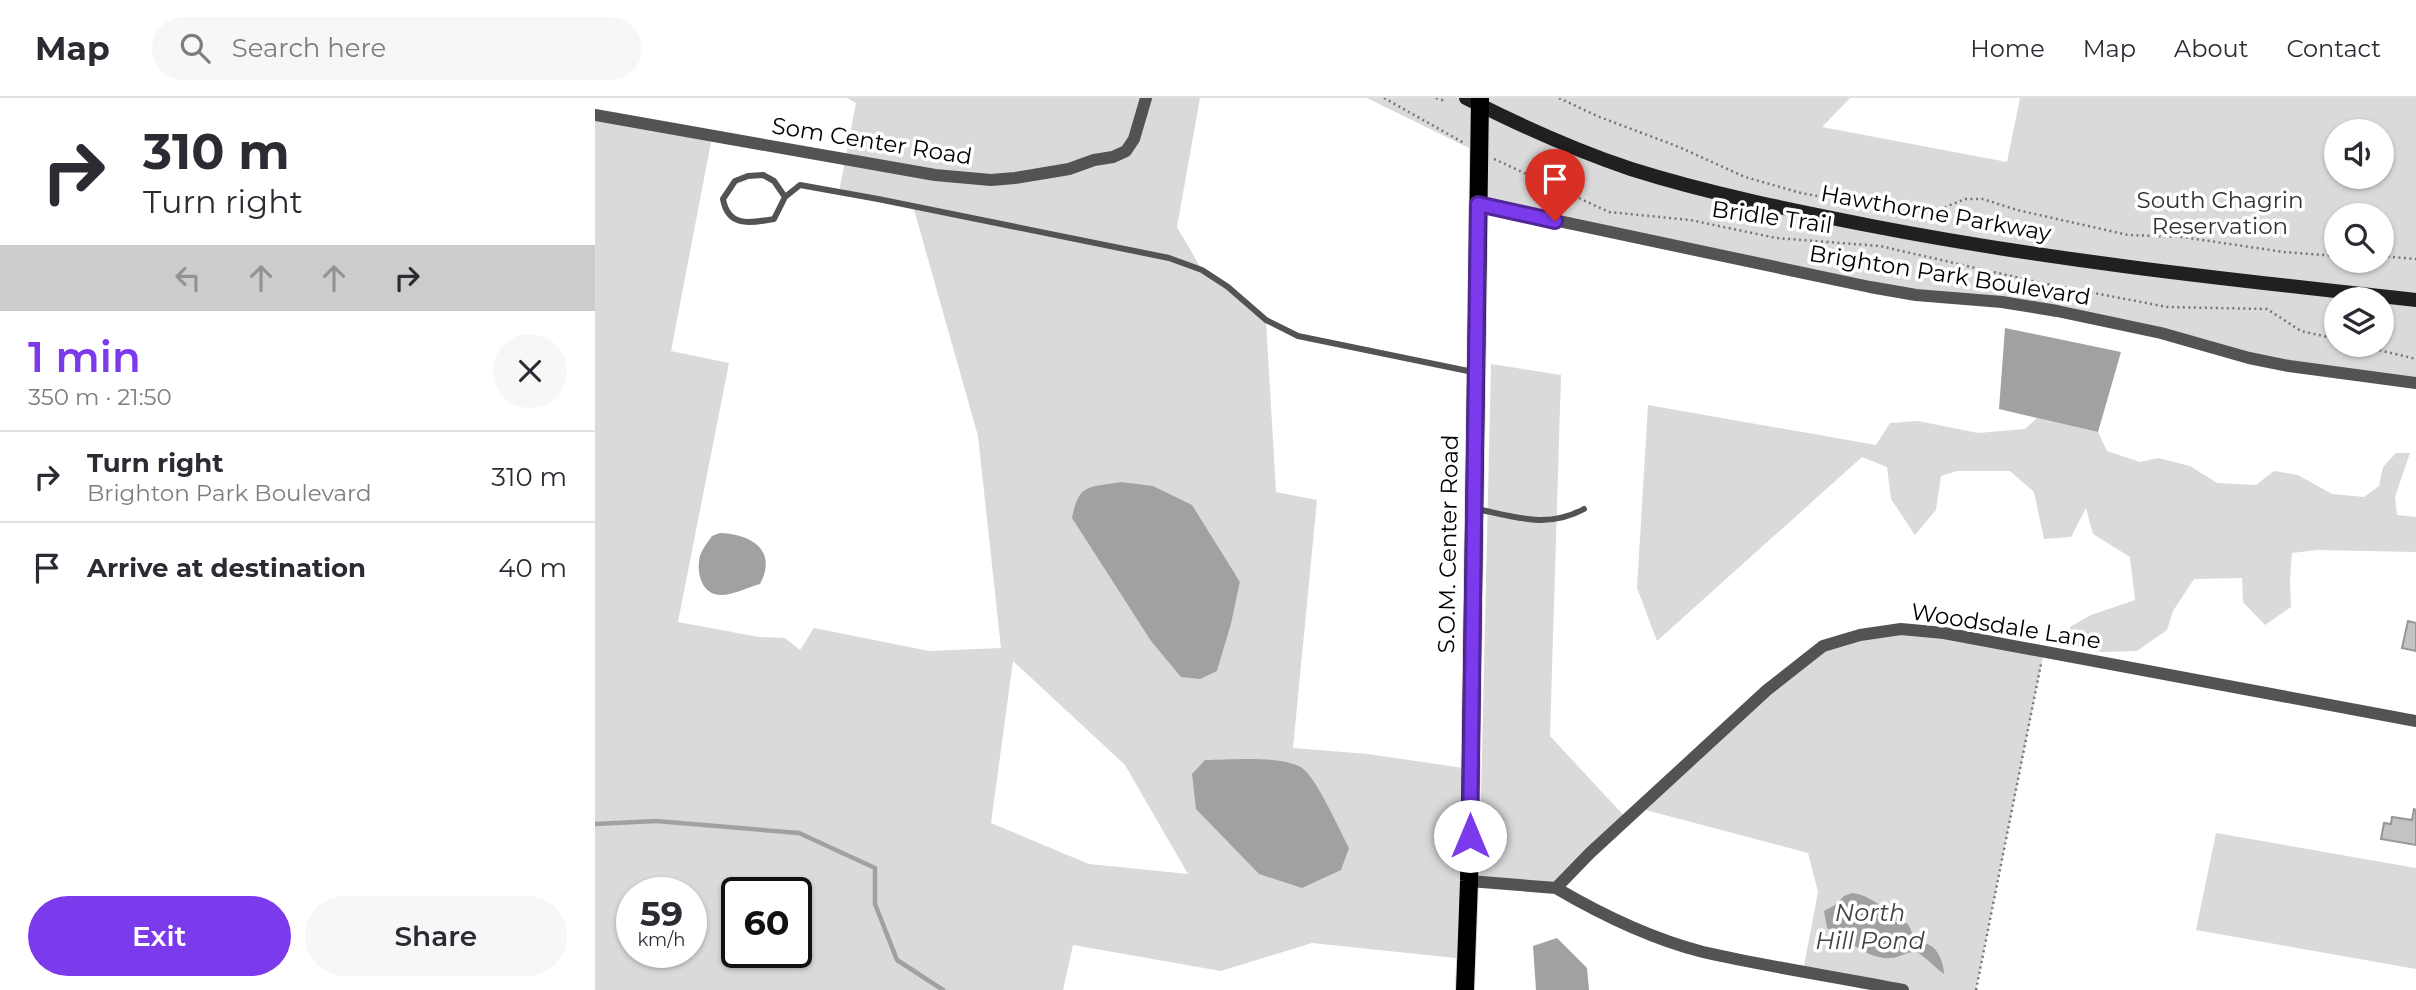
<!DOCTYPE html>
<html lang="en">
<head>
<meta charset="utf-8">
<style>
	:root { --surface:#fff; --page:#f7f7f7; --text:#2b2b33; --muted:#7c7c81; --line:#e1e1e2; --accent:#7c3aed }
	body { margin:0; font-family:Montserrat,sans-serif; background:var(--page); color:var(--text); height:100vh; display:flex; flex-direction:column; font-size:26px; white-space:nowrap }
	* { box-sizing:border-box; margin:0 }
	p { font-size:23px; color:var(--muted) }
	.icon { flex:none; width:38px; height:38px; fill:none; stroke:currentColor; stroke-width:2; stroke-linecap:round; stroke-linejoin:round }
	.map { position:relative; flex:1; overflow:hidden }
	.sheet { display:flex; flex-direction:column; background:var(--surface); width:595px }
	.sheet>* { flex:none }
	.guide { background:#fff; color:var(--text); overflow:hidden }
	.buttons { position:absolute; left:1729px; top:21px; display:grid; gap:14px }
	.buttons a { display:grid; place-items:center; width:70px; height:70px; border-radius:50%; background:var(--surface); box-shadow:0 2px 5px #0004; font-size:35px }
	.speed { position:absolute; left:21px; top:779px; display:flex; gap:14px; font-size:35px; font-weight:700; text-align:center }
	.speed>* { display:grid; place-content:center; width:91px; height:91px; border-radius:50%; background:var(--surface); box-shadow:0 2px 5px #0004; line-height:1 }
	.speed small { font-size:18px; font-weight:400 }
	.speed .limit { border:4px solid #111; border-radius:10px; background:#fff; color:#111 }
	.pin { position:absolute; display:grid; place-items:center; width:60px; height:60px; color:#fff; margin:-72px -30px; border-radius:50% 50% 50% 0; rotate:-45deg; box-shadow:0 0 7px #0007 }
	.pin .icon { rotate:45deg }
	.me { position:absolute; width:77px; margin:-38px; rotate:0deg; stroke-linejoin:round; filter:drop-shadow(0 0 5px #0008) }
	.turn { display:flex; align-items:center; gap:24px; height:147px; padding:0 28px; font-size:32px }
	.turn .icon { width:91px; height:91px; stroke-width:2.5 }
	.turn b { display:block; font-size:49px; line-height:60px }
	.lanes { display:flex; align-items:center; height:66px; padding:0 28px; background:#0003; justify-content:center; gap:35px; direction:ltr }
	.lanes .off { opacity:.35 }
	.round { display:grid; place-items:center; flex:none; width:74px; height:74px; border-radius:37px; background:var(--page) }
	.head { display:flex; align-items:center; justify-content:space-between; height:119px; padding:0 28px }
	h1 { font-size:42px; font-weight:600; line-height:52px; color:var(--accent) }
	.button { display:flex; gap:14px; margin-top:auto; padding:14px 28px }
	.button a { flex:1; height:80px; border-radius:42px; background:var(--accent); color:#fff; font-size:28px; font-weight:600; line-height:80px; text-align:center }
	.button a+a { background:var(--page); color:var(--text) }
	ul { padding:0; list-style:none }
	li { display:flex; align-items:center; gap:21px; height:91px; padding:0 28px; border-top:2px solid var(--line) }
	li div { flex:1 }
	li b { display:block; font-size:26px }
	li em { font-style:normal }
	header { display:flex; align-items:center; gap:42px; box-sizing:border-box; height:98px; padding:0 35px; background:var(--surface); border-bottom:2px solid var(--line) }
	header strong { font-size:33px }
	nav { display:flex; gap:38px; margin-inline-start:auto; font-size:24px }
	.search { width:490px; height:63px; background:var(--page); display:flex; align-items:center; gap:18px; box-sizing:border-box; padding:0 24px; border-radius:38px; color:var(--muted); font-size:26px }
	main { display:flex; flex:1; min-height:0 }
	.map>svg:first-child { display:block }
	.green { fill:#dadada; fill-rule:evenodd }
	.water { fill:#a1a1a1 }
	.lines { fill:none; stroke-linecap:round; stroke-linejoin:round }
	.stream { stroke:#a1a1a1; stroke-width:4.5 }
	.building { fill:#c3c3c3; stroke:#979797; stroke-width:2 }
	.primary-casing { stroke:#dbdbdb; stroke-width:20 }
	.path { stroke:#757575; stroke-width:2.5; stroke-dasharray:2 3.5; stroke-linecap:butt }
	.lane { stroke:#535353; stroke-width:6 }
	.street { stroke:#535353; stroke-width:12 }
	.secondary { stroke:#202020; stroke-width:14 }
	.primary { stroke:#000; stroke-width:18 }
	.route-casing { stroke:#51269a; stroke-width:18 }
	.route { stroke:#7c3aed; stroke-width:12 }
	.labels { text-anchor:middle; stroke-width:7; stroke-linejoin:round; paint-order:stroke }
	.street-label { font-size:23px; fill:#000; stroke:#fff }
	.park-label { font-size:23px; fill:#313131; stroke:#fff }
	.water-label { font-size:24px; font-style:italic; fill:#424242; stroke:#fff }
</style>
</head>
<body>
<header>
<strong>Map</strong>
<div class="search"><svg class="icon" aria-label="search" viewBox="0 0 24 24"><circle cx="10" cy="10" r="6"/><path d="M15 15l6 6"/></svg>Search here</div>
<nav><a>Home</a><a>Map</a><a>About</a><a>Contact</a></nav>
</header>
<main>
<section class="sheet">
<div class="guide">
<div class="turn"><svg class="icon" aria-label="right" viewBox="0 0 24 24"><path d="M7 20v-9h11M14 6l5 5-5 5"/></svg><div><b>310 m</b>Turn right</div></div>
<div class="lanes"><svg class="icon off" aria-label="left" viewBox="0 0 24 24"><path d="M17 20v-9H6M10 6l-5 5 5 5"/></svg><svg class="icon off" aria-label="ahead" viewBox="0 0 24 24"><path d="M12 20V5M6 11l6-6 6 6"/></svg><svg class="icon off" aria-label="ahead" viewBox="0 0 24 24"><path d="M12 20V5M6 11l6-6 6 6"/></svg><svg class="icon" aria-label="right" viewBox="0 0 24 24"><path d="M7 20v-9h11M14 6l5 5-5 5"/></svg></div>
</div>
<div class="head"><div><h1>1 min</h1><p>350 m · 21:50</p></div><a class="round"><svg class="icon" aria-label="close" viewBox="0 0 24 24"><path d="M6 6l12 12M18 6L6 18"/></svg></a></div>
<ul>
<li><svg class="icon" aria-label="right" viewBox="0 0 24 24"><path d="M7 20v-9h11M14 6l5 5-5 5"/></svg><div><b>Turn right</b><p>Brighton Park Boulevard</p></div><em>310 m</em></li>
<li><svg class="icon" aria-label="arrive" viewBox="0 0 24 24"><path d="M6 21V4h12l-3 4 3 4H6"/></svg><div><b>Arrive at destination</b></div><em>40 m</em></li>
</ul>
<div class="button"><a>Exit</a><a>Share</a></div>
</section>
<div class="map">
<svg width="1821" height="892" viewBox="0 0 1821 892">
	<rect width="100%" height="100%" fill="#fff"/>
	<!-- green -->
	<path class="green" d="M252,0H605L582,129L607,172L671,222L681,394L722,402L698,650L773,656L875,671L870,861L717,845L626,873L478,847L468,892H0V17L117,39L76,253L134,265L83,524L164,539L190,540L205,552L219,530L334,553L406,550L383,338L318,108L244,94L261,5ZM625,456L645,484L636,526L622,573ZM418,563L530,667L593,776L494,766L396,725ZM37,794H96V854H37ZM142,794H201V854H142Z
		M772,0H1255L1227,29L1412,64L1425,0H1821V285L1755,277L1462,213L1321,197L883,106L884,55ZM1741,33H1787V79H1741ZM1741,117H1787V163H1741ZM1741,201H1787V247H1741Z
		M896,266L966,277L955,638L1032,721L961,790L884,784Z
		M1053,307L1281,347L1295,325L1323,323L1383,335L1430,331L1442,320L1503,334L1512,353L1545,364L1563,360L1595,368L1622,385L1661,387L1679,373L1703,377L1737,396L1769,399L1784,388L1788,369L1801,355H1815L1800,399L1802,417L1821,419V454L1722,452L1697,455L1695,481L1696,509L1670,527L1648,504L1647,480L1599,481L1578,513L1572,532L1542,553L1507,554L1482,549L1475,529L1496,517L1540,502L1535,459L1498,436L1491,410L1476,439L1449,441L1439,394L1415,373H1362L1346,378L1341,412L1320,437L1296,401L1292,369L1267,359L1062,543L1042,490Z
		M1306,531L1449,554L1381,892H1308L1208,873L1223,794L1213,755L1043,710L1228,548Z
		M1621,735L1821,770V871L1601,832Z"/>
	<!-- water -->
	<path class="water" d="M1410,230L1526,254L1503,334L1404,311Z
		M526,384L558,388L597,407L645,484L636,526L622,573L605,581L586,579L556,543L477,420C484,384 494,390 526,384Z
		M125,435C156,436 183,452 165,486C154,489 138,497 126,497C106,497 101,474 105,458C107,451 113,444 117,438Z
		M610,662C635,662 687,657 707,670C721,679 745,733 754,750L746,772L707,790L664,776L601,711L597,676Z
		M1257,795C1281,798 1294,818 1313,826C1316,831 1318,839 1321,843C1325,849 1326,845 1332,846C1343,849 1349,866 1349,876C1340,870 1331,859 1323,855C1314,851 1305,860 1296,860C1273,862 1252,841 1232,830L1229,813L1240,807L1249,798Z
		M962,840L992,870L994,892H941L938,848Z"/>
	<g class="lines">
		<!-- stream -->
		<path class="stream" d="M0,726L61,723L204,735L280,770V806L302,862L348,892"/>
	</g>
	<!-- building -->
	<path class="building" d="M1813,523L1821,525V553L1807,550Z
		M1819,711L1821,712V747L1786,741L1789,725L1796,726L1797,719L1817,722Z"/>
	<g class="lines">
		<defs>
			<path id="primary" d="M870,892L874,783L885,0"/>
		</defs>
		<!-- primary casing -->
		<use href="#primary" class="primary-casing"/>
		<!-- path -->
		<path class="path" d="M789,0L869,45
			M841,0L847,2L850,0
			M964,0L1002,18L1084,49L1150,79L1206,95L1320,116L1338,114L1370,101H1388L1422,112L1533,137L1587,139L1689,154L1741,158
			M899,61L1014,114L1095,122L1181,140L1285,148L1442,184L1572,209L1672,211L1706,233L1741,241
			M1787,158L1821,161
			M1763,247L1821,261
			M1381,892L1446,566"/>
		<!-- lane -->
		<path class="lane" d="M190,99L179,83L168,77L153,78L140,83L128,101C133,130 156,125 179,121L190,99L205,87L283,101L574,160L607,172L633,189L671,222L703,238L878,274
			M882,411C920,419 953,431 989,411"/>
		<!-- street -->
		<path class="street" d="M0,17L340,77L396,82L420,80L474,71L499,62L518,59L531,53L539,41L551,0
			M883,106L1275,189L1321,197L1407,204L1462,213L1566,235L1654,260L1694,268L1821,285
			M874,783L961,790L995,755L1172,592L1228,548L1265,537L1306,531L1349,535L1821,623
			M961,790C1007,817 1057,841 1108,854C1174,869 1242,879 1308,892"/>
		<!-- secondary -->
		<path class="secondary" d="M871,0C924,27 979,52 1036,71C1115,96 1196,112 1277,128C1457,163 1639,182 1821,202"/>
		<!-- primary -->
		<use href="#primary" class="primary"/>
	</g>
	<g class="lines">
		<defs>
			<path id="route" d="M875,738L883,106L960,123"/>
		</defs>
		<!-- route casing -->
		<use href="#route" class="route-casing"/>
		<!-- route -->
		<use href="#route" class="route"/>
	</g>
	<g class="labels">
		<!-- street labels -->
		<g class="street-label">
			<text transform="translate(277 43) rotate(9)" y="8">Som Center Road</text>
			<text transform="translate(1341 115) rotate(10)" y="8">Hawthorne Parkway</text>
			<text transform="translate(1177 119) rotate(8)" y="8">Bridle Trail</text>
			<text transform="translate(1355 177) rotate(9)" y="8">Brighton Park Boulevard</text>
			<text transform="translate(853 446) rotate(-89)" y="8">S.O.M. Center Road</text>
			<text transform="translate(1411 528) rotate(9)" y="8">Woodsdale Lane</text>
		</g>
		<!-- park labels -->
		<g class="park-label">
			<text x="1625" y="110">South Chagrin<tspan x="1625" dy="26">Reservation</tspan></text>
		</g>
		<!-- water labels -->
		<g class="water-label">
			<text x="1275" y="823">North<tspan x="1275" dy="28">Hill Pond</tspan></text>
		</g>
	</g>
</svg>
<div class="buttons">
<a><svg class="icon" aria-label="sound" viewBox="0 0 24 24"><path d="M4 9h4l5-4v14l-5-4H4zM17 9q2 3 0 6"/></svg></a>
<a><svg class="icon" aria-label="search" viewBox="0 0 24 24"><circle cx="10" cy="10" r="6"/><path d="M15 15l6 6"/></svg></a>
<a><svg class="icon" aria-label="layers" viewBox="0 0 24 24"><path d="M12 4l9 5-9 5-9-5zM3 14l9 5 9-5"/></svg></a>
</div>
<div class="speed"><div>59<small>km/h</small></div><div class="limit">60</div></div>
<div class="pin" style="left:960px;top:123px;background:#d93025"><svg class="icon" aria-label="arrive" viewBox="0 0 24 24"><path d="M6 21V4h12l-3 4 3 4H6"/></svg></div>
<svg class="me" style="left:875px;top:738px" viewBox="-20 -20 40 40"><circle r="19" fill="#fff"/><path d="M0-13L10 11 0 6-10 11z" fill="#7c3aed"/></svg>
</div>
</main>
</body>
</html>
